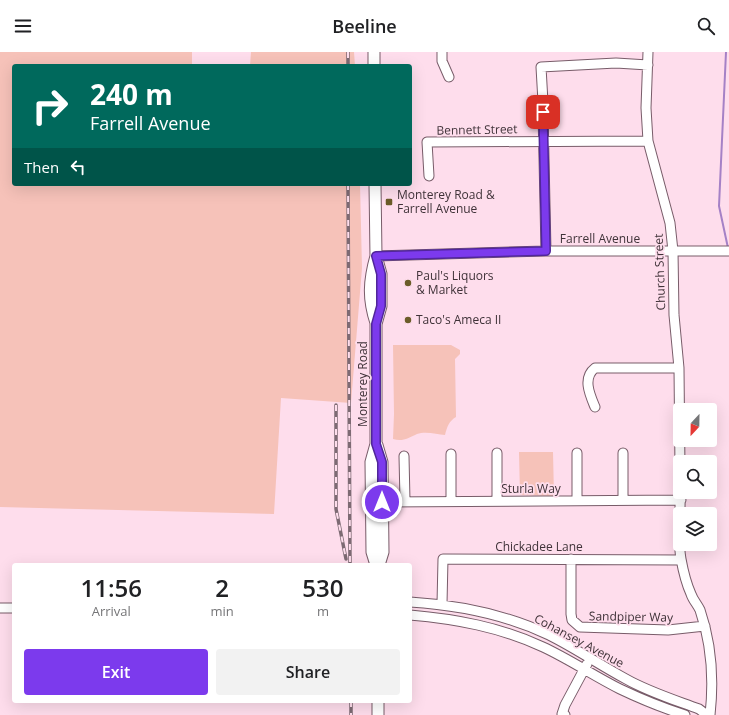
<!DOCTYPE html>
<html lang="en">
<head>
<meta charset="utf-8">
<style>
	:root { --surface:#fff; --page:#f2f2f2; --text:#202124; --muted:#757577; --accent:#7c3aed }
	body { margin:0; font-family:"Open Sans",sans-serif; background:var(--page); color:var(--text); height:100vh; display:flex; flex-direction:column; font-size:15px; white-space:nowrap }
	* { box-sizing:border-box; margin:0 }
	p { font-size:13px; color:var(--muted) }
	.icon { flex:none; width:22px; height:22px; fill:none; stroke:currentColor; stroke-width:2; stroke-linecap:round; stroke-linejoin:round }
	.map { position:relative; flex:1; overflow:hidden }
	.panel { position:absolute; left:12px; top:511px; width:400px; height:140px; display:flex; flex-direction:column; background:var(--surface); border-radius:4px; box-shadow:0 4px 16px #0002 }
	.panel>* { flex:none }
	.guide { position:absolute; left:12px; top:12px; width:400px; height:122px; border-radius:4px; box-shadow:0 4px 16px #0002; background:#00695c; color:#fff; overflow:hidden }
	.needle { width:26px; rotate:202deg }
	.buttons { position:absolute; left:673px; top:351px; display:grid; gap:8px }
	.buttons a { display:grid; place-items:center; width:44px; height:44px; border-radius:4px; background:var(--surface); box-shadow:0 4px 16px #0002; font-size:20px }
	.pin { position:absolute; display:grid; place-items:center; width:34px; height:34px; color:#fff; margin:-17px; border-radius:8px; box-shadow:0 2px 6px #0006 }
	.me { position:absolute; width:44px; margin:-22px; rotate:0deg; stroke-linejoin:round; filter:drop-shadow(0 0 3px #0008) }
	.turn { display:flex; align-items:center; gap:14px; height:84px; padding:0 12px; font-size:18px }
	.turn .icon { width:52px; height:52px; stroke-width:2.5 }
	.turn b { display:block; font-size:28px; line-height:34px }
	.then { display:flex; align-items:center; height:38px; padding:0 12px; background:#0003; gap:8px; font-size:15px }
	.eta { display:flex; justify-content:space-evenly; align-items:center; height:68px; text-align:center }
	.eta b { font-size:24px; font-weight:600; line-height:28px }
	.primary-button { display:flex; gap:8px; margin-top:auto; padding:8px 12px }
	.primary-button a { flex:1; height:46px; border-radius:4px; background:var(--accent); color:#fff; font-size:16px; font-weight:600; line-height:46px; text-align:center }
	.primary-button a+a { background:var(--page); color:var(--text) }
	header { display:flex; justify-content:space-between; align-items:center; height:52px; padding:0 12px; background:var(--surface); font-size:18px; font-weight:600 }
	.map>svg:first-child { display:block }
	.green { fill:#f6c2b9 }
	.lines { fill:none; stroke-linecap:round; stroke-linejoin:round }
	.stream { stroke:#a581c6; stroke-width:2 }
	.minor-casing { stroke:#785c69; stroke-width:11 }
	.major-casing { stroke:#785c69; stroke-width:13 }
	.minor { stroke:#fff; stroke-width:9 }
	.major { stroke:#fff; stroke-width:11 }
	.rail-casing { stroke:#7d6a73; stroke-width:3.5 }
	.rail { stroke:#feddec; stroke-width:2; stroke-dasharray:6; stroke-linecap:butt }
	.route-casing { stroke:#51269a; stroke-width:10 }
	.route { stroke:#7c3aed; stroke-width:7 }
	.poi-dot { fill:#6b5c29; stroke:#feddec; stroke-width:1.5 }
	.labels { text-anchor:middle; stroke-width:3.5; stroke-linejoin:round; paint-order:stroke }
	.street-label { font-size:12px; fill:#3f3238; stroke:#feddec }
	.poi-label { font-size:12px; fill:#3f3238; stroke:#feddec; text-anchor:start }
</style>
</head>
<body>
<header><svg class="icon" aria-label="menu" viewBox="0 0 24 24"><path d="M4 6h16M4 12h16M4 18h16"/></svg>Beeline<svg class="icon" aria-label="search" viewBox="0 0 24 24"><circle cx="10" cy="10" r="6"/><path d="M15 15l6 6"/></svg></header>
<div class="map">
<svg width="729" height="663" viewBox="0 0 729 663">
	<rect width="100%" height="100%" fill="#feddec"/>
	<!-- green -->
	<path class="green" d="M0,0H192V14H14V132H360L362,216L351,351L281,346L274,462L0,455Z
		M251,0H354L355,14H250Z
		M393,293H451L460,298V302L455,307L456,365C449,369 447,375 445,383C437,382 425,379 417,382C408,386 403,390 393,387L394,362Z
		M519,400H553L554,444L520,443Z"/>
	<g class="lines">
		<!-- stream -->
		<path class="stream" d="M726,0L719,154L728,196"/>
		<defs>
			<path id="minor" d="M442,0V9L449,25
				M648,0L646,56L648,89L670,171L673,199L674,263L679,316L680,417
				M543,50L541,15L616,11L648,13
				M543,60L546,199
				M429,124L427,90L648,89
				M376,204L546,199H729
				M595,355C590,343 582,326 595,316H679
				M497,401V449
				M577,401V448
				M623,401V448
				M451,402V449
				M404,404L405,449
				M680,440C681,463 677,484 681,507C683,518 686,531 691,542C693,548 697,552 700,558C712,593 714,627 710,663
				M382,450L681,448
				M571,507V562L572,568L580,575L668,578L705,574
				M410,550C458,553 505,562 549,583C575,596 600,613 626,627C649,640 675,648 699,657L707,663
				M442,552L443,507L681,508
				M0,556H14
				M410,563C456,567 500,575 543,595C569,607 594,624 620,637C641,647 663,656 685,663
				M565,663L562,662L565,653L587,612"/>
			<path id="major" d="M374,0V14
				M375,132L376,204L381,222V254L376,272V392L371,410L372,500L376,513
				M376,204C369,229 368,247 376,271
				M377,393L382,410L383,500L379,513
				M378,663V649"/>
		</defs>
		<!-- minor casing -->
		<use href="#minor" class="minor-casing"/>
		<!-- major casing -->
		<use href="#major" class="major-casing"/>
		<!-- minor -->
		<use href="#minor" class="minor"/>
		<!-- major -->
		<use href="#major" class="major"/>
		<defs>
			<path id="rail" d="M348,0V14
				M348,132L350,513
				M336,353V457L346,507
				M351,649V663"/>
		</defs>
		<!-- rail casing -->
		<use href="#rail" class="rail-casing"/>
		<!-- rail -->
		<use href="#rail" class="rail"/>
	</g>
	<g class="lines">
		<defs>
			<path id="route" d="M382,450V410L376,392V272L381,254V222L376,204L546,199L543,60"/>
		</defs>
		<!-- route casing -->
		<use href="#route" class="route-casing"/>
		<!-- route -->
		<use href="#route" class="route"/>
	</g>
	<!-- markers -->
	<g class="poi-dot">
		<rect x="385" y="146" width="8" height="8" rx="2"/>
		<circle cx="408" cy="231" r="4"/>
		<circle cx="408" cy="268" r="4"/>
	</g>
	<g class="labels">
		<!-- street labels -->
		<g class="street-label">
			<text transform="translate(477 78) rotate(-1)" y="4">Bennett Street</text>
			<text x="600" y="191">Farrell Avenue</text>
			<text transform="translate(660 220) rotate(-92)" y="4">Church Street</text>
			<text transform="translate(363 332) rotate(-90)" y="4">Monterey Road</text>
			<text x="531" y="441">Sturla Way</text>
			<text x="539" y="499">Chickadee Lane</text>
			<text transform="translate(631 565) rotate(1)" y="4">Sandpiper Way</text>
			<text transform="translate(579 589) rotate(28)" y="4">Cohansey Avenue</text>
		</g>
		<!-- poi labels -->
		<g class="poi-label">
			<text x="397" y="147">Monterey Road &amp;<tspan x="397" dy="14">Farrell Avenue</tspan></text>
			<text x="416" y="228">Paul's Liquors<tspan x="416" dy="14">&amp; Market</tspan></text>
			<text x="416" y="272">Taco's Ameca II</text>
		</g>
	</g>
</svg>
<div class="buttons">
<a><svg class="needle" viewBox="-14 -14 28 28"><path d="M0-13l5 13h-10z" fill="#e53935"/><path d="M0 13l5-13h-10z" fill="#757577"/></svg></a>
<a><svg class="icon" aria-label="search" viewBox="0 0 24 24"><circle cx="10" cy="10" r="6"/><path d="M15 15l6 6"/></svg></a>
<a><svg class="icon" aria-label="layers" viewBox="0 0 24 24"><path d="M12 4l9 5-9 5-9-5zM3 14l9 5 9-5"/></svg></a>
</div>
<div class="pin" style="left:543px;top:60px;background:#d93025"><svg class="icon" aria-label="arrive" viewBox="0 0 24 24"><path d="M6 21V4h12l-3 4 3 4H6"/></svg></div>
<svg class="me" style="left:382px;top:450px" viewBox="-20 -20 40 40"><circle r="17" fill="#7c3aed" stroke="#fff" stroke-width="3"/><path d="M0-11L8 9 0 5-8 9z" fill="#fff"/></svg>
<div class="guide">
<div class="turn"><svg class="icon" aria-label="right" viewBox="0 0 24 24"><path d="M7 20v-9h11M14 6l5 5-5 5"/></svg><div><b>240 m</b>Farrell Avenue</div></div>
<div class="then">Then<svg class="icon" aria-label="left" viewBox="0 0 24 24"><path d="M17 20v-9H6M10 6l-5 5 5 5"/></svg></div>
</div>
<section class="panel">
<div class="eta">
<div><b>11:56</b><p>Arrival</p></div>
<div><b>2</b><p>min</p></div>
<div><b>530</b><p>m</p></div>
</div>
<div class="primary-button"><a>Exit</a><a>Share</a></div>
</section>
</div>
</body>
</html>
